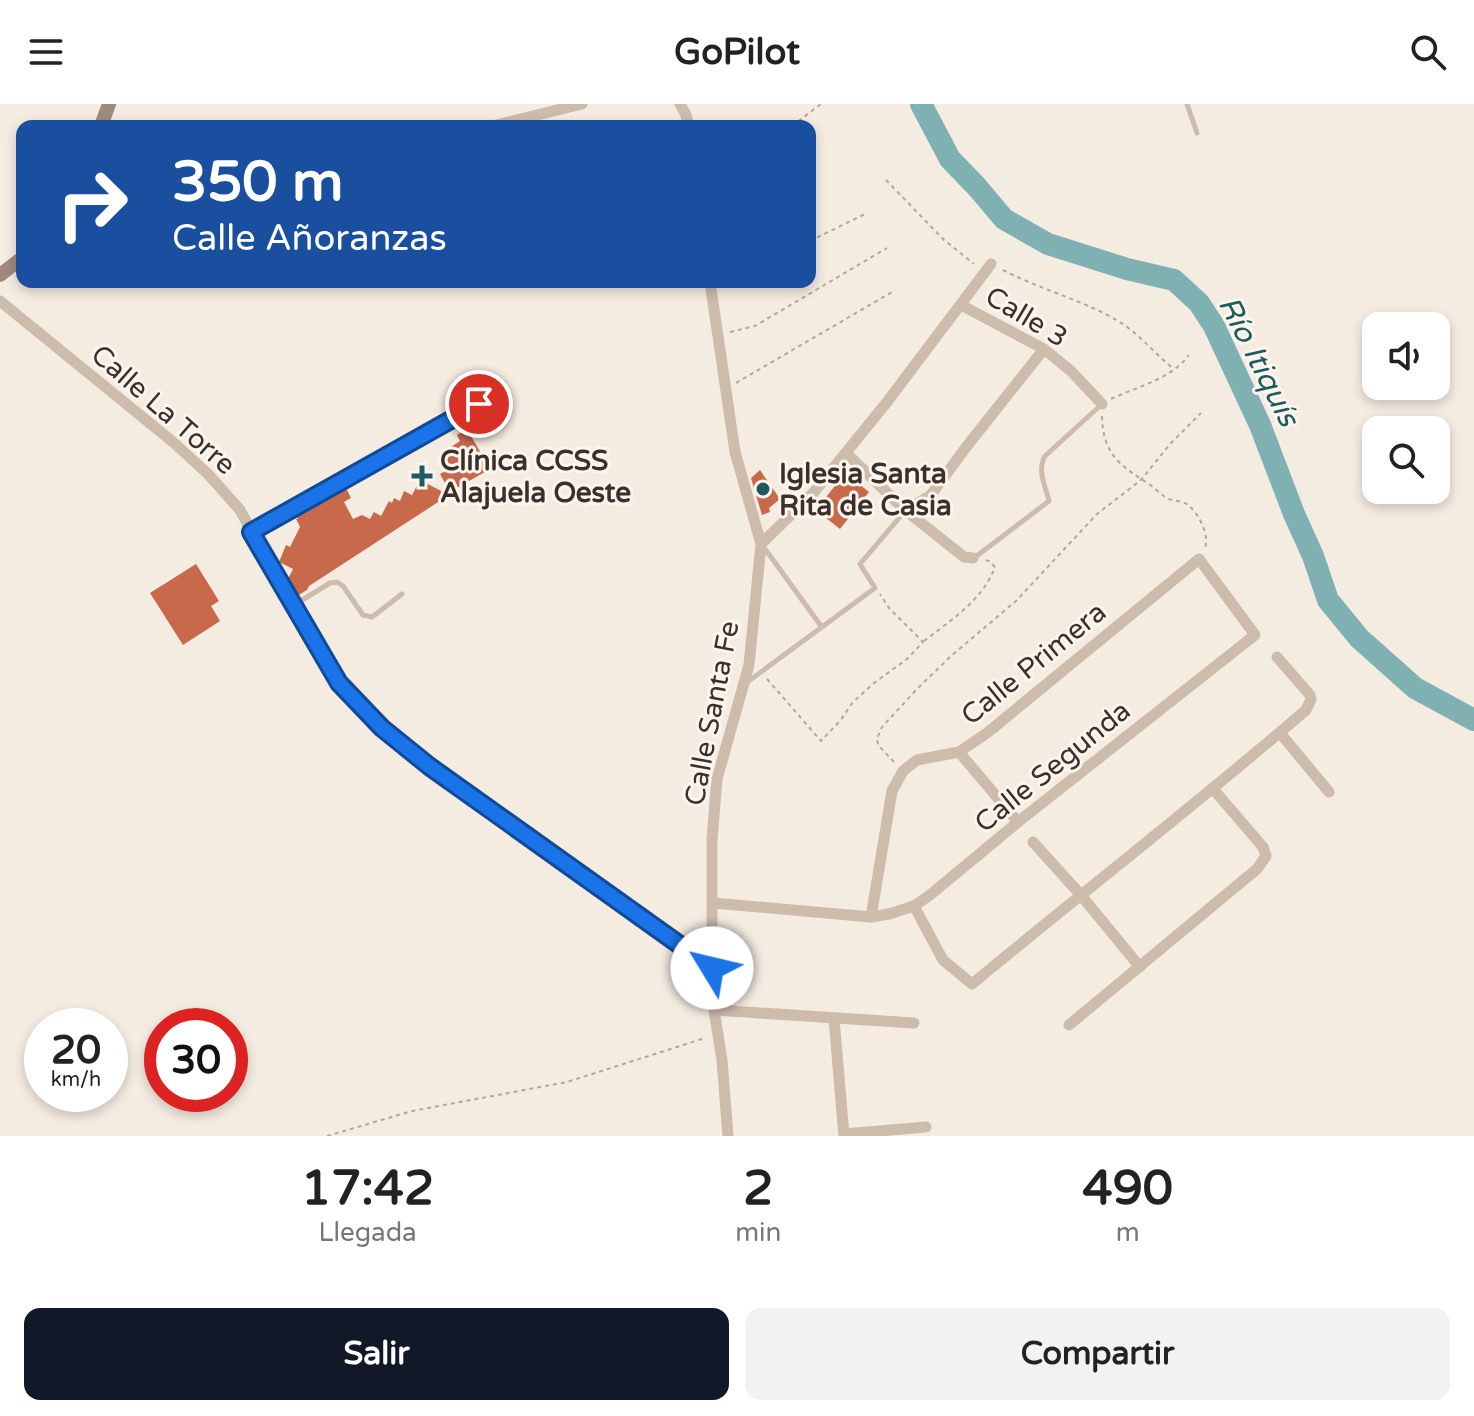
<!DOCTYPE html>
<html lang="es">
<head>
<meta charset="utf-8">
<style>
	:root { --surface:#fff; --page:#f2f2f2; --text:#222; --muted:#767676; --accent:#111827 }
	body { margin:0; font-family:"Varela Round",sans-serif; background:var(--page); color:var(--text); height:100vh; display:flex; flex-direction:column; font-size:30px; white-space:nowrap }
	* { box-sizing:border-box; margin:0 }
	p { font-size:26px; color:var(--muted) }
	.icon { flex:none; width:44px; height:44px; fill:none; stroke:currentColor; stroke-width:2; stroke-linecap:round; stroke-linejoin:round }
	.map { position:relative; height:1032px; overflow:hidden }
	.side { display:flex; flex-direction:column; background:var(--surface); flex:1 }
	.side>* { flex:none }
	.guide { position:absolute; left:16px; top:16px; width:800px; height:168px; border-radius:16px; box-shadow:0 4px 12px #0003; background:#1a4fa0; color:#fff; overflow:hidden }
	.tools { position:absolute; left:1362px; top:208px; display:grid; gap:16px }
	.tools a { display:grid; place-items:center; width:88px; height:88px; border-radius:16px; background:var(--surface); box-shadow:0 4px 12px #0003; font-size:40px }
	.speed { position:absolute; left:24px; top:904px; display:flex; gap:16px; font-size:40px; font-weight:700; text-align:center }
	.speed>* { display:grid; place-content:center; width:104px; height:104px; border-radius:50%; background:var(--surface); box-shadow:0 4px 12px #0003; line-height:1 }
	.speed small { font-size:20px; font-weight:400 }
	.speed .limit { border:12px solid #d22; background:#fff; color:#111 }
	.pin { position:absolute; display:grid; place-items:center; width:68px; height:68px; color:#fff; margin:-34px; border:4px solid #fff; border-radius:50%; box-shadow:0 2px 8px #0007 }
	.me { position:absolute; width:88px; margin:-44px; rotate:306deg; stroke-linejoin:round; filter:drop-shadow(0 0 6px #0008) }
	.turn { display:flex; align-items:center; gap:28px; height:168px; padding:0 24px; font-size:36px }
	.turn .icon { width:104px; height:104px; stroke-width:2.5 }
	.turn b { display:block; font-size:56px; line-height:68px }
	.eta { display:flex; justify-content:space-evenly; align-items:center; height:136px; text-align:center }
	.eta b { font-size:48px; font-weight:700; line-height:56px }
	.primary-button { display:flex; gap:16px; margin-top:auto; padding:16px 24px }
	.primary-button a { flex:1; height:92px; border-radius:16px; background:var(--accent); color:#fff; font-size:32px; font-weight:700; line-height:92px; text-align:center }
	.primary-button a+a { background:var(--page); color:var(--text) }
	header { display:flex; justify-content:space-between; align-items:center; height:104px; padding:0 24px; background:var(--surface); font-size:36px; font-weight:700 }
	.map>svg:first-child { display:block }
	.lines { fill:none; stroke-linecap:round; stroke-linejoin:round }
	.river { stroke:#7fb0b2; stroke-width:22 }
	.building { fill:#c8694b }
	.path { stroke:#b9a596; stroke-width:2; stroke-dasharray:4 4; stroke-linecap:butt }
	.lane { stroke:#cdbbac; stroke-width:5 }
	.street { stroke:#cdbbac; stroke-width:11 }
	.secondary { stroke:#a18a7d; stroke-width:14 }
	.route-casing { stroke:#114b97; stroke-width:20 }
	.route { stroke:#1a73e8; stroke-width:14 }
	.poi-dot { fill:#1f5a5e; stroke:#fbf5ee; stroke-width:3 }
	.labels { text-anchor:middle; stroke-width:6; stroke-linejoin:round; paint-order:stroke }
	.street-label { font-size:28px; fill:#3b302b; stroke:#fbf5ee }
	.poi-label { font-size:28px; font-weight:bold; fill:#3b302b; stroke:#fbf5ee; text-anchor:start }
	.water-label { font-size:30px; font-style:italic; fill:#1f5a5e; stroke:#fbf5ee }
</style>
</head>
<body>
<header><svg class="icon" aria-label="menu" viewBox="0 0 24 24"><path d="M4 6h16M4 12h16M4 18h16"/></svg>GoPilot<svg class="icon" aria-label="search" viewBox="0 0 24 24"><circle cx="10" cy="10" r="6"/><path d="M15 15l6 6"/></svg></header>
<div class="map">
<svg width="1474" height="1032" viewBox="0 0 1474 1032">
	<rect width="100%" height="100%" fill="#f4ebe1"/>
	<g class="lines">
		<!-- river -->
		<path class="river" d="M921,0L950,55L977,83L1004,115L1048,140L1127,165L1174,176L1199,199L1214,222L1260,321L1294,410L1313,452L1328,496L1359,534L1415,584L1474,616"/>
	</g>
	<!-- building -->
	<path class="building" d="M467,325L490,365L450,388L440,370L451,364L444,352L453,347L451,343L460,337L457,331Z
		M760,366L780,395L769,404L770,408L762,411L751,374Z
		M845,369L869,388L840,425L816,406Z
		M420,376L449,391L309,482L307,486L297,492L288,475L293,465L279,458L286,441L290,443L300,423L296,415H298L296,412L346,384L351,394L344,398L353,415L362,411L370,415L374,408L381,412L389,397L392,399L394,394L400,397L404,387L412,391Z
		M196,460L219,497L211,502L220,517L183,541L150,489Z"/>
	<g class="lines">
		<!-- path -->
		<path class="path" d="M792,22L821,0
			M886,76L944,136L974,160
			M810,137L865,110
			M1003,166C1041,186 1087,197 1123,220C1142,233 1156,251 1174,265
			M730,228L755,222L887,144
			M736,279L892,188
			M1111,295C1138,282 1170,276 1189,251
			M1102,312C1103,350 1119,361 1149,380C1156,385 1162,392 1169,395C1175,397 1182,397 1187,400C1198,408 1210,431 1205,444
			M924,537C951,516 982,497 995,463L989,457L984,456
			M767,575L821,637L840,617L853,598L874,579L907,555L923,538L889,504L880,490
			M894,658L878,641L877,635L882,623L917,585L951,552L1016,497L1097,410L1141,376L1170,340L1201,309
			M327,1032L412,1007L567,978L705,934"/>
		<!-- lane -->
		<path class="lane" d="M1187,0L1197,29
			M763,442L821,522
			M974,454L1049,397C1045,381 1037,366 1045,352L1101,301
			M294,501L330,479L337,478L343,482L363,511L372,513L402,490
			M746,579L875,484L860,460L905,407"/>
		<!-- street -->
		<path class="street" d="M680,0L686,11L689,22
			M492,22L582,0
			M710,178L735,348L761,440L749,561L717,675L712,736V864
			M0,197L173,338L208,370L240,406L285,488L339,579L382,624L429,662L712,864L714,906L722,956L728,1032
			M961,201L1044,245L1071,267L1102,300
			M846,349L905,406L964,453L973,454
			M905,406L930,392L967,342L1044,245
			M251,428L479,300
			M761,440L814,388L887,298L991,160
			M1280,629L1329,688
			M959,648L1018,718
			M1033,738L1080,790L1140,863
			M713,799L871,813L892,687L903,667L917,656L959,648L987,629L1199,455L1255,531L1018,718L930,791L914,802L889,810L871,813
			M914,802L943,856L972,880C1083,788 1197,700 1306,606L1311,595L1310,591L1277,553
			M714,906L914,919
			M834,915L844,1032
			M1069,921L1257,765L1266,752L1263,743L1214,686
			M844,1030L926,1023"/>
		<!-- secondary -->
		<path class="secondary" d="M101,22L109,0
			M0,171L22,154"/>
	</g>
	<g class="lines">
		<defs>
			<path id="route" d="M479,300L251,428L339,579L382,624L429,662L712,864"/>
		</defs>
		<!-- route casing -->
		<use href="#route" class="route-casing"/>
		<!-- route -->
		<use href="#route" class="route"/>
	</g>
	<!-- markers -->
	<g class="poi-dot">
		<path d="M418 360h8v8h8v8h-8v8h-8v-8h-8v-8h8z"/>
		<circle cx="763" cy="385" r="8"/>
	</g>
	<g class="labels">
		<!-- street labels -->
		<g class="street-label">
			<text transform="translate(1027 212) rotate(31)" y="10">Calle 3</text>
			<text transform="translate(164 305) rotate(41)" y="10">Calle La Torre</text>
			<text transform="translate(1033 559) rotate(-39)" y="10">Calle Primera</text>
			<text transform="translate(711 609) rotate(-79)" y="10">Calle Santa Fe</text>
			<text transform="translate(1052 662) rotate(-39)" y="10">Calle Segunda</text>
		</g>
		<!-- poi labels -->
		<g class="poi-label">
			<text x="440" y="366">Clínica CCSS<tspan x="440" dy="32">Alajuela Oeste</tspan></text>
			<text x="779" y="379">Iglesia Santa<tspan x="779" dy="32">Rita de Casia</tspan></text>
		</g>
		<!-- water labels -->
		<g class="water-label">
			<text transform="translate(1259 257) rotate(63)" y="10">Río Itiquís</text>
		</g>
	</g>
</svg>
<div class="tools">
<a><svg class="icon" aria-label="sound" viewBox="0 0 24 24"><path d="M4 9h4l5-4v14l-5-4H4zM17 9q2 3 0 6"/></svg></a>
<a><svg class="icon" aria-label="search" viewBox="0 0 24 24"><circle cx="10" cy="10" r="6"/><path d="M15 15l6 6"/></svg></a>
</div>
<div class="speed"><div>20<small>km/h</small></div><div class="limit">30</div></div>
<div class="pin" style="left:479px;top:300px;background:#d93025"><svg class="icon" aria-label="arrive" viewBox="0 0 24 24"><path d="M6 21V4h12l-3 4 3 4H6"/></svg></div>
<svg class="me" style="left:712px;top:864px" viewBox="-20 -20 40 40"><circle r="19" fill="#fff"/><path d="M0-13L10 11 0 6-10 11z" fill="#1a73e8"/></svg>
<div class="guide">
<div class="turn"><svg class="icon" aria-label="right" viewBox="0 0 24 24"><path d="M7 20v-9h11M14 6l5 5-5 5"/></svg><div><b>350 m</b>Calle Añoranzas</div></div>
</div>
</div>
<section class="side">
<div class="eta">
<div><b>17:42</b><p>Llegada</p></div>
<div><b>2</b><p>min</p></div>
<div><b>490</b><p>m</p></div>
</div>
<div class="primary-button"><a>Salir</a><a>Compartir</a></div>
</section>
</body>
</html>
